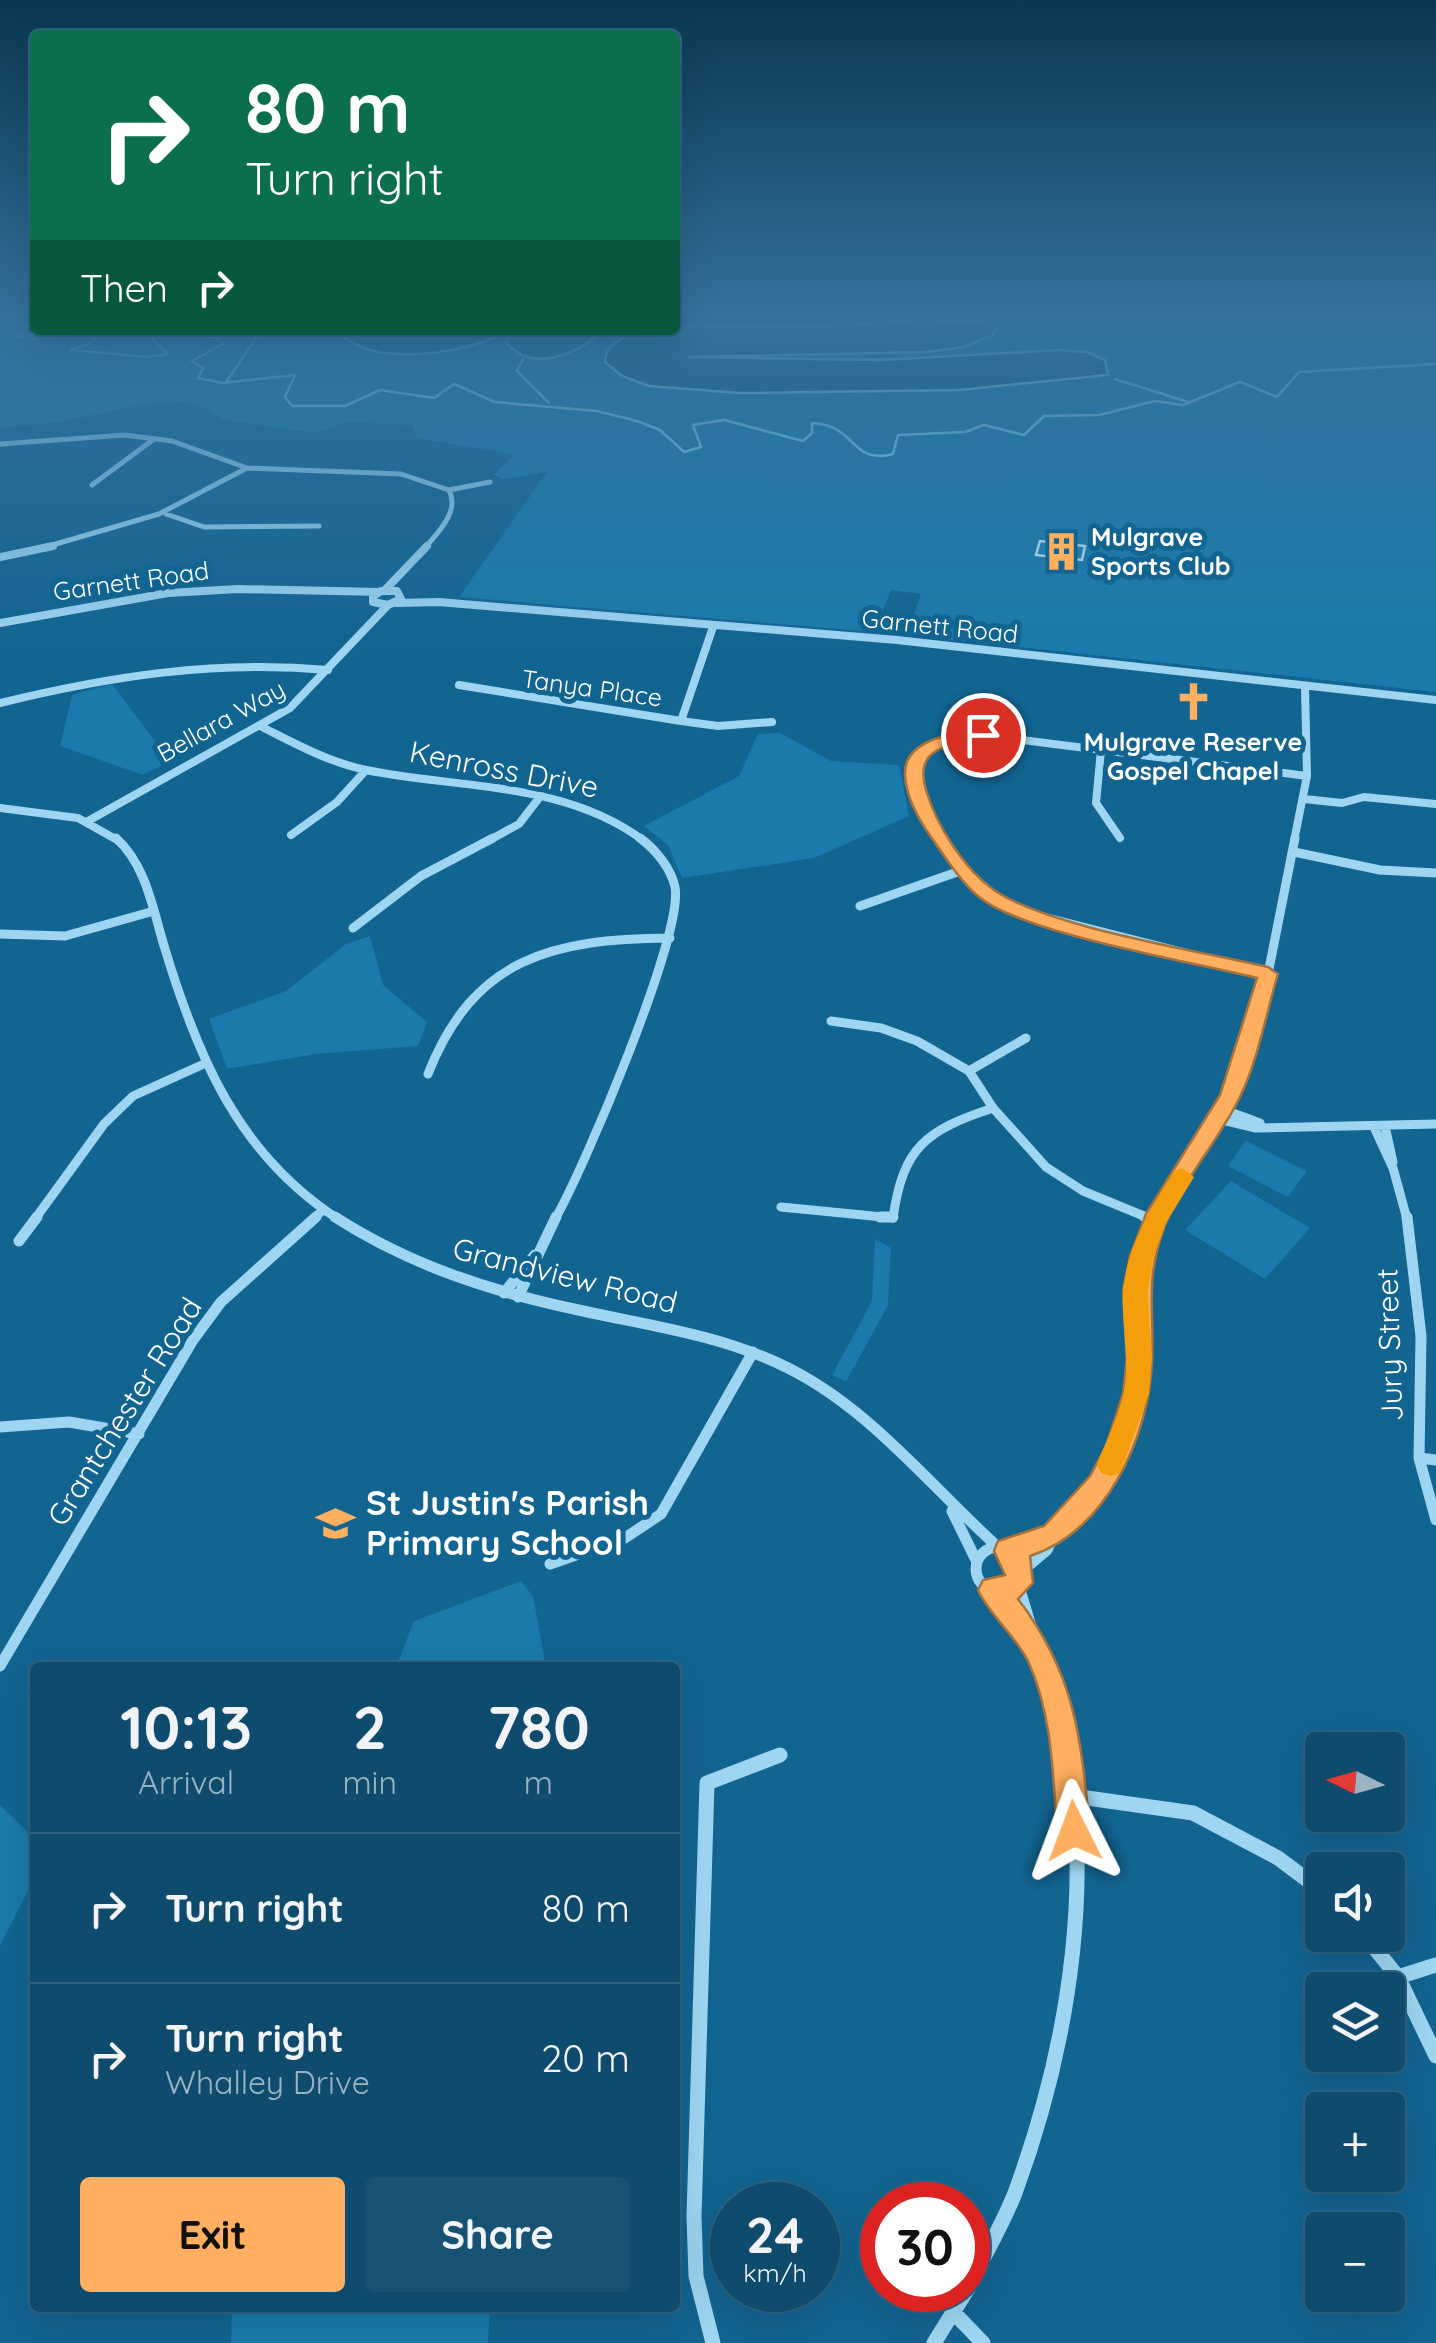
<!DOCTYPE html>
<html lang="en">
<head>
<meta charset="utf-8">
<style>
	:root { --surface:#0e4b6d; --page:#175272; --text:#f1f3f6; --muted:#9bb3c2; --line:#2e6380; --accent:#ffaf5f }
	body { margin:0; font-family:Quicksand,sans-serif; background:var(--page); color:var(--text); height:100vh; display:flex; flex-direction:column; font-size:38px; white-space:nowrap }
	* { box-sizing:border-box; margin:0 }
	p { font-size:32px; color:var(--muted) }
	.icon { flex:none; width:55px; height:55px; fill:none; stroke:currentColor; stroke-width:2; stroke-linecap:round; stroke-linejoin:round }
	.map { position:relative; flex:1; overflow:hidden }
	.details { position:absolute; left:30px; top:1662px; width:650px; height:650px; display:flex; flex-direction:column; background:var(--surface); border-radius:10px; box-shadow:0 10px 40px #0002,0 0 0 2px var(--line) }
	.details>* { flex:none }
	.guide { position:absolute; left:30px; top:30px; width:650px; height:305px; border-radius:10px; box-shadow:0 10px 40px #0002,0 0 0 2px var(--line); background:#0b6e4f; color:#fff; overflow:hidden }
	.needle { width:65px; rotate:275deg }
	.buttons { position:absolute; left:1305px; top:1732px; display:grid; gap:20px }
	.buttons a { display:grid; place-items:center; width:100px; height:100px; border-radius:10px; background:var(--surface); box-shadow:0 10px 40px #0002,0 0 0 2px var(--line); font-size:50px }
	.speed { position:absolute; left:710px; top:2182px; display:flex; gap:20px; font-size:50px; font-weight:700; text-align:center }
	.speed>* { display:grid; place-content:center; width:130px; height:130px; border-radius:50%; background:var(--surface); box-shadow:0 10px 40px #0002,0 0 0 2px var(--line); line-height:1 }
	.speed small { font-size:25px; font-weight:400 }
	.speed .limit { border:15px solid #d22; background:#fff; color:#111 }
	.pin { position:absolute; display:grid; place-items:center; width:85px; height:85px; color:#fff; margin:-42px; border:5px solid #fff; border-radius:50%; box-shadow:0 2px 10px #0007 }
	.me { position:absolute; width:110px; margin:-55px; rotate:357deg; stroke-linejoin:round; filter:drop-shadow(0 0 8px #0008) }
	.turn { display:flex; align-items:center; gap:35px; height:210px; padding:0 50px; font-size:45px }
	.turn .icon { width:130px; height:130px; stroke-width:2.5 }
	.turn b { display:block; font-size:70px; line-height:85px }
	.then { display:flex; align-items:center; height:95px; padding:0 50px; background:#0003; gap:20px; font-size:38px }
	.eta { display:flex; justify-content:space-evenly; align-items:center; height:170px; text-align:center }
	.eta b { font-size:60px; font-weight:700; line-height:70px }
	.primary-button { display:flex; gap:20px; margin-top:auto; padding:20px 50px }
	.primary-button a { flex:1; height:115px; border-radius:10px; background:var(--accent); color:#111; font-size:40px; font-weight:700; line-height:115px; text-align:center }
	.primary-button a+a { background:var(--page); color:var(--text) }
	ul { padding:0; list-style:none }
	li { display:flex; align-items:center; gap:30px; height:150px; padding:0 50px; border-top:2px solid var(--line) }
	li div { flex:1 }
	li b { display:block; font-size:38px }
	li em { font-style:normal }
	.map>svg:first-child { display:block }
	.green { fill:#1a7aab }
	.water { fill:#0b4a6d; stroke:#90d4f5; stroke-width:2.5 }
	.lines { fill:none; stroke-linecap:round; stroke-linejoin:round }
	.stream { stroke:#90d4f5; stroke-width:2.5 }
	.building { fill:#207fb0; stroke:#c6eafd; stroke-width:2.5 }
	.minor-far4 { stroke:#9ed6f2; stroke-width:5 }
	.minor-far3 { stroke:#9ed6f2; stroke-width:8 }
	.minor-far2 { stroke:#9ed6f2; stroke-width:9 }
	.minor-far1 { stroke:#9ed6f2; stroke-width:11 }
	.minor { stroke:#9ed6f2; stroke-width:15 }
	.route { fill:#ffaf5f; stroke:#a6723e; stroke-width:2.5 }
	.slow { fill:#f59e0b }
	.labels { text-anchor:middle; stroke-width:10; stroke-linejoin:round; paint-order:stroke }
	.far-poi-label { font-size:25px; font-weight:bold; fill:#fff; stroke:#126491; text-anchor:start }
	.far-street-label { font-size:25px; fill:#fff; stroke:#126491 }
	.street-label { font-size:30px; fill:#fff; stroke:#126491 }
	.near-poi-label { font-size:35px; font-weight:bold; fill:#fff; stroke:#126491; text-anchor:start }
</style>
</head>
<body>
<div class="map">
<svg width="1436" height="2343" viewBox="0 0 1436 2343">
	<rect width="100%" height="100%" fill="#126491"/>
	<!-- green -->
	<path class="green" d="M0,321H35V330H675V321H1436V692L907,635L921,594L891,590L874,632L459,597L547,472L503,479L494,475L514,455L417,438L412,425L347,422L315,433L225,420L195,403L161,401L59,422L0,428Z
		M112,684L170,761L143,775L60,746L72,695Z
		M780,733L831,761L899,765L909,816L814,858L682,878L668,845L644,826L739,776L758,734Z
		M370,936L383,985L427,1022L418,1046L316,1054L227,1069L209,1019L286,991L346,944Z
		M1246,1141L1307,1171L1288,1197L1228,1166Z
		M1231,1181L1310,1228L1265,1279L1185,1230Z
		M875,1239L891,1248L888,1305L846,1382L832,1375L872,1301Z
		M521,1581L533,1596L546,1667H396L414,1621Z
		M0,1805L35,1839V1877L0,1946Z
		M232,2308H490L488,2343H231Z"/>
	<!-- water -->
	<path class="water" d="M917,321L998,323L993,335L963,347L926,352L688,357L881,360L1060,350L1087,352L1105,360L1108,375L958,390L740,393L649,386L622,376L605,362L606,354C620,330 650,330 675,330V326L822,327Z
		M338,330H509C471,354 367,370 338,330Z
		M519,330H603C579,354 532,374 506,342Z"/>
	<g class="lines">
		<!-- stream -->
		<path class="stream" d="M34,321L15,338L60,330
			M92,330L98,334L91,343L71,350L146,357L168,354L153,340L155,331L171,330
			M182,330L216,337L223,344L192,361L203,368L198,378L222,383L295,375L285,397L292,406H345L380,390L434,398L454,384L495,402L597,411L637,421L660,430L684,452L701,447L693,425L724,420L803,441L812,433V423C858,425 849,465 893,454L898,435L965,432L984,425L1024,435L1044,416L1099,415L1155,401L1183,405L1240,382L1277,397L1299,372L1436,364
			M523,359L517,371L549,403
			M1115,379L1188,402
			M227,381L261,330"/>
	</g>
	<!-- building -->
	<path class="building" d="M1040,541L1085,546L1082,560L1036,555Z"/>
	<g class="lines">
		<!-- minor-far4 -->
		<path class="minor-far4" d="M0,444L125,435L172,441L247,468L401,474L449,490C460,512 438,532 425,548
			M92,485L154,439
			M449,490L490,482
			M166,514L204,527L319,526
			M42,548L159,514L247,468"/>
		<!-- minor-far3 -->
		<path class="minor-far3" d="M0,557L53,546
			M381,591H397L401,599L388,605L373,602V596Z
			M384,591L427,546
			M396,603L439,602L897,640L1436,700
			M0,623L168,593L238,589L379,592
			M459,685L681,721L713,627
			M0,703C111,676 214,660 328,670
			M681,721L718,726L772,722
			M260,726C294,743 328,762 366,770C459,789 564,781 644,841
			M1101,750L1096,803L1120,838
			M1304,799L1342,803L1364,797L1436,804
			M0,808L78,818L119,841
			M88,821L290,708L388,605
			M291,835L337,802L366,770
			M488,841L519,824L539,798
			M939,841C923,815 915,792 916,761L941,741L983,735L1307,776
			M1294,841L1307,776L1305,688"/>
		<!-- minor-far2 -->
		<path class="minor-far2" d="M116,838C147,866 153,911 165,949C198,1058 239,1155 338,1219
			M938,838L976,883L1011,909L1268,974
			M1294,852L1380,870L1436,873
			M860,906L963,870
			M353,928L421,876L493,838
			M0,934L65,936L154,911
			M831,1021L881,1028L917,1041L969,1071L993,1108L1046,1167L1083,1191L1151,1219
			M969,1071L1026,1038
			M428,1074C474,957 553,939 670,938
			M1222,1109L1260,1123
			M1218,1119L1256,1128L1436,1124
			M1385,1126L1393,1162
			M1374,1127L1393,1168L1407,1219
			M781,1207L893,1218C903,1146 927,1130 993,1108
			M35,1219L104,1124L133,1096L206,1063
			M313,1219L323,1210
			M555,1219C583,1171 684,934 675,887C671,868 655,849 640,838
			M1156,1219L1230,1095L1268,974L1295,838"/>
		<!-- minor-far1 -->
		<path class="minor-far1" d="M335,1217C408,1264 489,1291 574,1309C645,1325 719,1334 786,1367C870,1408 930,1486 999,1548
			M880,1217H893
			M1145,1217L1155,1221
			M1407,1217L1421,1336L1419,1458L1436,1520
			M19,1241L37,1217
			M504,1293L535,1255
			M518,1297L556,1217
			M0,1427L69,1422L139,1434
			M1419,1458L1436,1460
			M952,1511L976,1560
			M976 1569a22 22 0 1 1 44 0a22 22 0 1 1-44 0Z
			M1008,1551L1054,1535
			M550,1564L625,1538L661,1514L753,1352
			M1021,1572L1047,1550L1054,1535L1099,1485L1130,1415L1139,1358L1135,1291L1158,1217
			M1018,1583L1056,1709
			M993,1589L1033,1643
			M0,1666L193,1340L221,1302L316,1217"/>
		<!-- minor -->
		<path class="minor" d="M1073,1796L1193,1813L1278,1858L1322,1891
			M1364,1935L1398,1977L1436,2056
			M1398,1977L1436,1965
			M968,2289C983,2257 1002,2226 1015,2193C1069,2046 1101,1860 1055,1707
			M955,2314L983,2343
			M713,2343L696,2276L694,2216L707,1783L780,1755
			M934,2343L967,2290"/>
	</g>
	<!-- sky -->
	<linearGradient id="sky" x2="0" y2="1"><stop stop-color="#0a3750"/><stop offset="0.49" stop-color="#33729d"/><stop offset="1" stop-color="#33729d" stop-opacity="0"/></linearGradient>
	<rect width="1436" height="649" fill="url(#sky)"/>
	<!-- route -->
	<path class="route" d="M983,730L989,732V739C956,746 912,742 926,790C937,826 963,868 994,890C1047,927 1200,951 1268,967L1278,974C1266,1014 1258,1060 1240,1097C1218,1142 1181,1182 1164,1228C1144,1283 1155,1309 1152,1363C1148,1439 1106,1531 1030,1556L1033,1583L1018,1599C1076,1675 1081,1739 1090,1831L1085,1842L1074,1847L1062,1842L1057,1831C1053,1774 1052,1713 1028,1661C1015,1635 990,1616 978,1590L983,1580L1005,1575L994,1551L998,1541L1044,1526L1090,1476L1106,1446L1123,1394L1127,1358L1123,1291L1130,1256L1146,1214L1220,1095L1257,978C1193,962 1024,934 979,897C959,880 946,858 931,837C919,820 906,797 905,775C903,738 957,732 983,730Z"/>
	<!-- slow -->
	<path class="slow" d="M1182,1168L1194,1177L1166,1223L1154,1256L1148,1291L1152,1358L1149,1394L1120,1473L1111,1476L1101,1473L1097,1464C1106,1441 1119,1416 1124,1391C1130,1358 1121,1324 1123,1291C1127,1246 1151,1208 1174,1171Z"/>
	<!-- icons -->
	<defs>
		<symbol id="building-bare" viewBox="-9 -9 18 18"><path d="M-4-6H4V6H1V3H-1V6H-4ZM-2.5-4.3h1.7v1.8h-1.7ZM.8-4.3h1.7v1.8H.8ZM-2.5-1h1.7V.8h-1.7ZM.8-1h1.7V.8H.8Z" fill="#ffaf5f" stroke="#126491" stroke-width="2.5" paint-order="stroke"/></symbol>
		<symbol id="church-bare" viewBox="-9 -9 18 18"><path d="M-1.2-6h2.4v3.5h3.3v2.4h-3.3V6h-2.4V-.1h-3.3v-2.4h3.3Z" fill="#ffaf5f" stroke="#126491" stroke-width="2.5" paint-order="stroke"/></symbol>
		<symbol id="school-bare" viewBox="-9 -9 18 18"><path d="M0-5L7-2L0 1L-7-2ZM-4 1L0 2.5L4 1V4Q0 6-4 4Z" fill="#ffaf5f" stroke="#126491" stroke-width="2.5" paint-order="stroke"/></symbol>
	</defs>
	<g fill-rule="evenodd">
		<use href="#building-bare" x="1034" y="524" width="55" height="55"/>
		<use href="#church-bare" x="1166" y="674" width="55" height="55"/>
		<use href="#school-bare" x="308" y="1496" width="55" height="55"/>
	</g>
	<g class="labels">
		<!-- far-poi labels -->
		<g class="far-poi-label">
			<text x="1091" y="546">Mulgrave<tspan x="1091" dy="29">Sports Club</tspan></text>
			<text x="1193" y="751" text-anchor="middle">Mulgrave Reserve<tspan x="1193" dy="29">Gospel Chapel</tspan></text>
		</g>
		<!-- far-street labels -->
		<g class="far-street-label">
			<text transform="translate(131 581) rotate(-8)" y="9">Garnett Road</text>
			<text transform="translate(940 626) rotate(6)" y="9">Garnett Road</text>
			<text transform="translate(592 688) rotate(8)" y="9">Tanya Place</text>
			<text transform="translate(221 721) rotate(-29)" y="9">Bellara Way</text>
		</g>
		<!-- street labels -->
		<g class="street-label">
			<text transform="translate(504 770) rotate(11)" y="10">Kenross Drive</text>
			<text transform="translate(565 1276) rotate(14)" y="10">Grandview Road</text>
			<text transform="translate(1390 1345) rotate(-92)" y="10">Jury Street</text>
			<text transform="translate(125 1412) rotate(-58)" y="10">Grantchester Road</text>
		</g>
		<!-- near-poi labels -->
		<g class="near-poi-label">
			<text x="366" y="1515">St Justin's Parish<tspan x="366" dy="40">Primary School</tspan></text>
		</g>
	</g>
</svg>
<div class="buttons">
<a><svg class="needle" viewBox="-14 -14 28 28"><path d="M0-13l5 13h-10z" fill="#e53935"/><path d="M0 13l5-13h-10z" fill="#9bb3c2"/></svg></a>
<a><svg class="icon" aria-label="sound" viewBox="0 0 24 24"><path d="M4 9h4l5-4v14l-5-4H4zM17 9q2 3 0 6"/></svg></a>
<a><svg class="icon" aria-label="layers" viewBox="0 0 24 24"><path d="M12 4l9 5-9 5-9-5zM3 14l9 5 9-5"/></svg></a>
<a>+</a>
<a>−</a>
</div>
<div class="speed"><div>24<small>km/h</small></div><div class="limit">30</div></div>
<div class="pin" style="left:983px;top:735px;background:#d93025"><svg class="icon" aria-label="arrive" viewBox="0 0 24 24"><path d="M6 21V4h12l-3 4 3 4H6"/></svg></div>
<svg class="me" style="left:1074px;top:1831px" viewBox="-20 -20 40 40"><path d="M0-17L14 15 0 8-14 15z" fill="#ffaf5f" stroke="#fff" stroke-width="4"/></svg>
<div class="guide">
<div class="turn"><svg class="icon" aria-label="right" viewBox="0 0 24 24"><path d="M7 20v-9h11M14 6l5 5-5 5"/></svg><div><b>80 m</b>Turn right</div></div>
<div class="then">Then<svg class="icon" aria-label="right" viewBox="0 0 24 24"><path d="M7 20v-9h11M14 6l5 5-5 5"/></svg></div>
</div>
<section class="details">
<div class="eta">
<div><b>10:13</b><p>Arrival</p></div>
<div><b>2</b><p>min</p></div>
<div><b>780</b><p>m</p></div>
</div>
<ul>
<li><svg class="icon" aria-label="right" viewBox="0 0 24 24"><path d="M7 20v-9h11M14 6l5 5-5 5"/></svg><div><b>Turn right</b></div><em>80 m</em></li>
<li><svg class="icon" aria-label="right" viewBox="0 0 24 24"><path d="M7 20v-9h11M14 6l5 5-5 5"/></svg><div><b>Turn right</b><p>Whalley Drive</p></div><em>20 m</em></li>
</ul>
<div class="primary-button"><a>Exit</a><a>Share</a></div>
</section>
</div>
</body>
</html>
